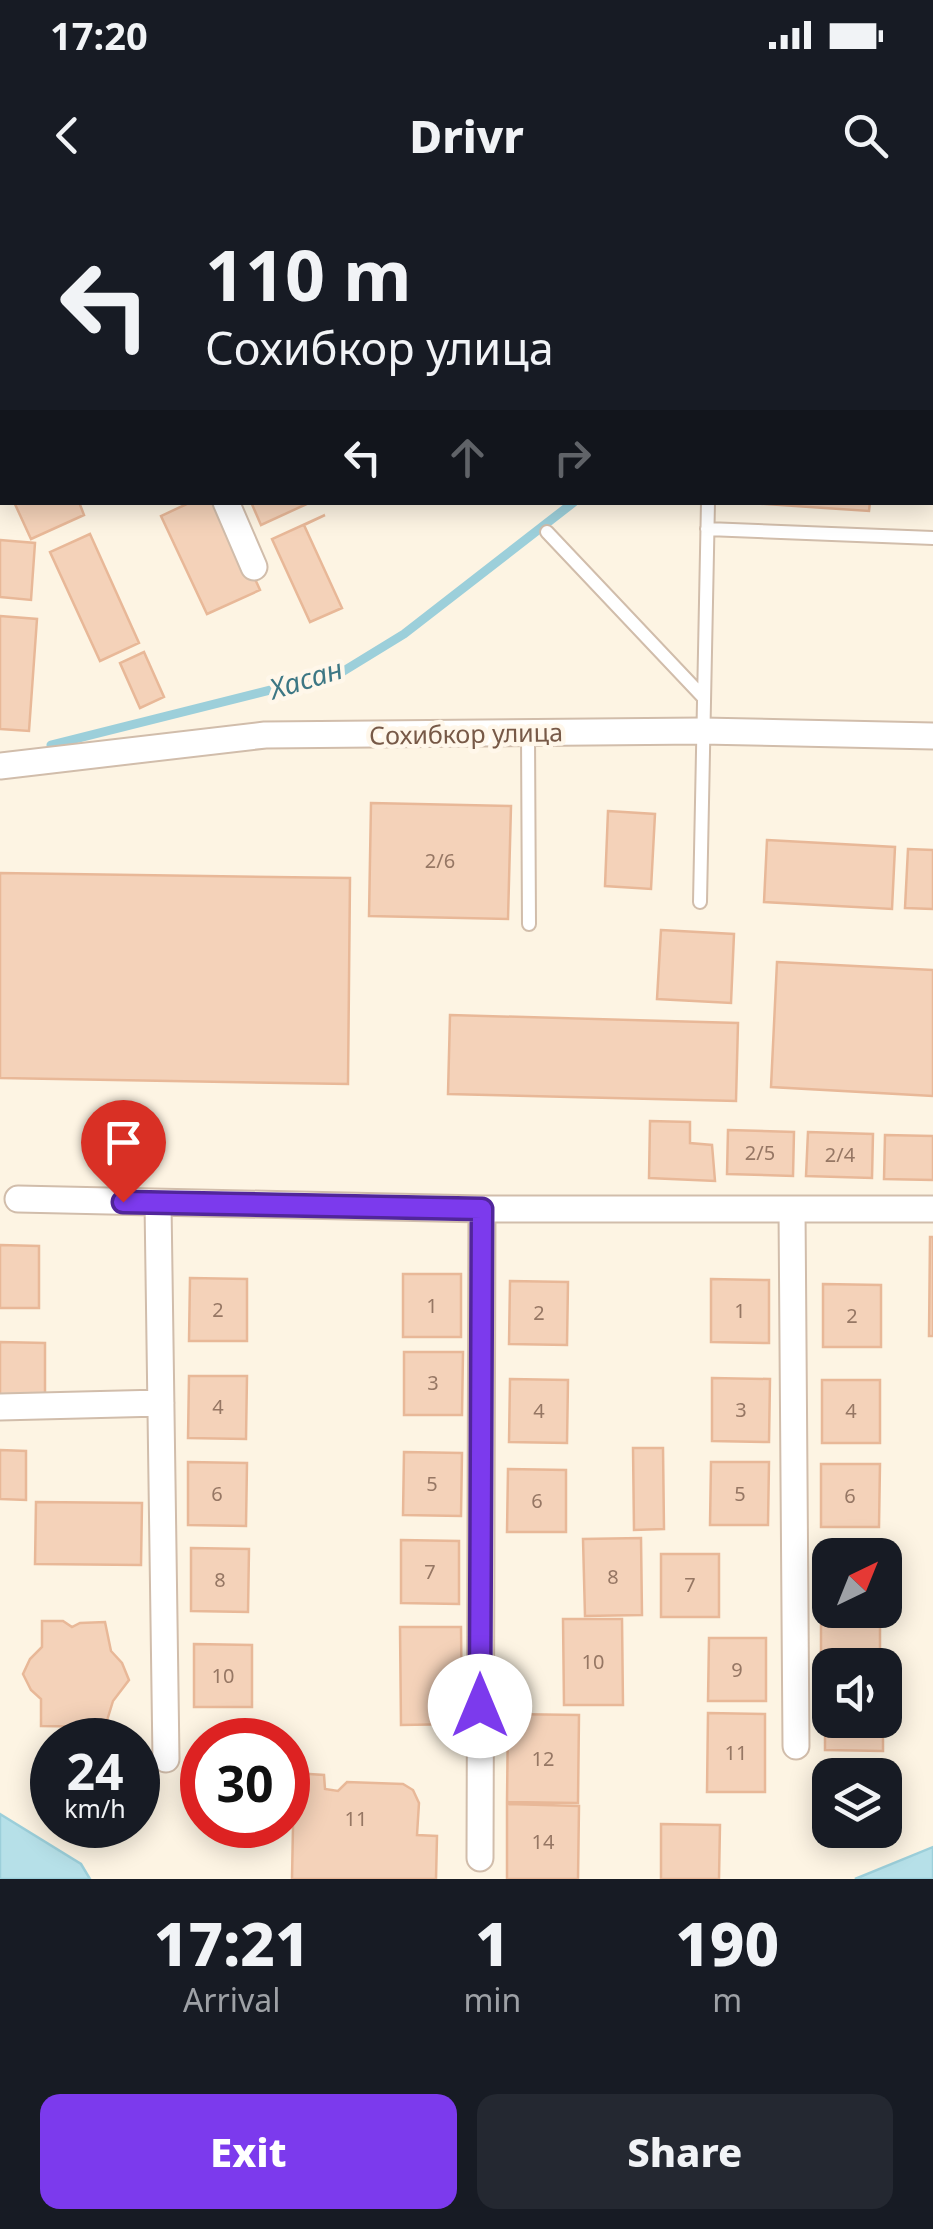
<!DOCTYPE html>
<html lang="en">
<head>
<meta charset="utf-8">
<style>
	:root { --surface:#171b24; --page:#242831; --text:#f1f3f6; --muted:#9ea1a6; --accent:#7c3aed }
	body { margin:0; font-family:"Noto Sans",sans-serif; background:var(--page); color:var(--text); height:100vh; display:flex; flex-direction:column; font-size:38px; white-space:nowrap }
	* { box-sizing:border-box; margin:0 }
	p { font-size:32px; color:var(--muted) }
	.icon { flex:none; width:55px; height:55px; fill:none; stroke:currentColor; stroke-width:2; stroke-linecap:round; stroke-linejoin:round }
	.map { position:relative; height:1679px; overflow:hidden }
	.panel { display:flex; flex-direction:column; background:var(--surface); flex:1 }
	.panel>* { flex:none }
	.hud { position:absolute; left:0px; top:0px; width:935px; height:305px; box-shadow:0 5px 25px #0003; background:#171b24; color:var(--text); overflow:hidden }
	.needle { width:65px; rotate:43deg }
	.fabs { position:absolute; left:812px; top:1338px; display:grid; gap:20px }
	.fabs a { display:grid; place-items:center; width:90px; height:90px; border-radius:20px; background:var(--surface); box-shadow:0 5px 25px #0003; font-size:50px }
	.speed { position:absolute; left:30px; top:1518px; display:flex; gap:20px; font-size:50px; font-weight:700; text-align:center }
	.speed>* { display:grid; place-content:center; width:130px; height:130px; border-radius:50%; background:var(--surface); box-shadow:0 5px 25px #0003; line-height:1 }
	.speed small { font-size:25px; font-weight:400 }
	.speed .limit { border:15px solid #d22; background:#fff; color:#111 }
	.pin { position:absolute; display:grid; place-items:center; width:85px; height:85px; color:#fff; margin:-102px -42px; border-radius:50% 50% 50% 0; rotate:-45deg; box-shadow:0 0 10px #0007 }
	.pin .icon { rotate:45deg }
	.me { position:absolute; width:110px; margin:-55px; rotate:0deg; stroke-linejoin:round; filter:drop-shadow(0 0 8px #0008) }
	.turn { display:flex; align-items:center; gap:35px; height:210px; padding:0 40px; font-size:45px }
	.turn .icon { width:130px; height:130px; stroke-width:2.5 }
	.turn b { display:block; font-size:70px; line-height:85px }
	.lanes { display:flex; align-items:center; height:95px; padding:0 40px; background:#0003; justify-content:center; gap:50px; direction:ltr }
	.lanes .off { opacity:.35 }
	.eta { display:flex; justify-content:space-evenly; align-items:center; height:170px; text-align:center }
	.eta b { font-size:60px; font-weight:800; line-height:70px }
	.action { display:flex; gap:20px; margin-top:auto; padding:20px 40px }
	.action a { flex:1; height:115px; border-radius:20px; background:var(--accent); color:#fff; font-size:40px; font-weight:800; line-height:115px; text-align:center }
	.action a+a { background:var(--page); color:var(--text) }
	.status { display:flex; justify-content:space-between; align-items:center; height:70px; padding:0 50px; background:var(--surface); direction:ltr }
	.status svg { height:28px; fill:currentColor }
	header { display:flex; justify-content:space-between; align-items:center; height:130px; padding:0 40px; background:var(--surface); font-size:45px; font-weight:800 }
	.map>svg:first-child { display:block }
	.water { fill:#b6e0e8; stroke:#9ccfda; stroke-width:2.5 }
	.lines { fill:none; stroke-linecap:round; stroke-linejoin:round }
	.stream { stroke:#9ccfda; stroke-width:9 }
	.building { fill:#f4d2b9; stroke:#e8b898; stroke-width:2.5 }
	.lane-casing { stroke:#d1bdab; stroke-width:16 }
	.street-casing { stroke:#d1bdab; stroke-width:29 }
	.lane { stroke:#fff; stroke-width:12 }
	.street { stroke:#fff; stroke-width:25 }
	.route-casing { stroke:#51269a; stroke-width:25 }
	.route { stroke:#7c3aed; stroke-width:18 }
	.labels { text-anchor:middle; stroke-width:9; stroke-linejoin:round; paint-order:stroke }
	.number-label { font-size:20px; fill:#967764 }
	.street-label { font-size:25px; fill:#775947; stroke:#fff7ea }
	.water-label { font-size:28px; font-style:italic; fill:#3d7784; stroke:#fff7ea }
</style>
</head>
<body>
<div class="status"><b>17:20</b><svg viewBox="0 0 49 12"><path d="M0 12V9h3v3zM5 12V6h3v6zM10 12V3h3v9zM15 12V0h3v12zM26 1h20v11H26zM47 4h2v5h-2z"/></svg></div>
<header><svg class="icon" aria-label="back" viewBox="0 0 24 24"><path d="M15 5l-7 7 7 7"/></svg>Drivr<svg class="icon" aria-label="search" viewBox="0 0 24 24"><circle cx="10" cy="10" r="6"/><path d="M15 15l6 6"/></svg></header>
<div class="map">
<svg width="933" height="1679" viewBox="0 0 933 1679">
	<rect width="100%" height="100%" fill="#fdf4e3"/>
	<!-- water -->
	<path class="water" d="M0,1614L81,1664L90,1679H0Z
		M933,1647V1679H855Z"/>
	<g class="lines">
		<!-- stream -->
		<path class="stream" d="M932,31H933
			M51,545L342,472L404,434L574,302"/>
	</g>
	<!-- building -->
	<path class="building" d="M277,0H331L332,2H278Z
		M519,0H592L594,2H513Z
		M621,0H703L705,2H622Z
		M817,0H880L882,2H818Z
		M14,302H79L84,315L31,339Z
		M191,302H220L260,390L207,414L161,316Z
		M251,302H311L261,325Z
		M735,302H870L869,311Z
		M325,315L304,325L342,408L310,422L272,339Z
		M90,334L139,443L100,461L50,352Z
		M0,340L35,343L31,400L0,397Z
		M0,416L37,419L29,531L0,529Z
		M144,452L164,497L140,508L120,463Z
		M371,603L511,606L508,719L369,716Z
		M608,611L655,614L651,689L605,686Z
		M767,640L895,647L892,709L764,702Z
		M908,649L933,650V709L905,708Z
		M0,673L350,678L348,884L0,878Z
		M661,730L734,734L731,803L657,799Z
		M777,762L933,770V896L771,887Z
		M450,815L738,823L736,901L448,894Z
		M650,921L690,922V943L712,945L715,981L649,978Z
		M728,930L794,932L793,976L727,974Z
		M808,932L873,934L872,978L806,976Z
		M885,935L933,936V980L884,979Z
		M930,1037H933V1136H929Z
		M0,1045L39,1046V1108H0Z
		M403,1074H461V1137H403Z
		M190,1078L247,1079V1141H189Z
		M711,1079L769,1080V1143L711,1142Z
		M510,1081L568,1082L567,1145L509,1144Z
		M823,1084L881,1085V1147H823Z
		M0,1142L45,1143V1205H0Z
		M404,1152H463L462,1215H404Z
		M189,1176H247L246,1239L188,1238Z
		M712,1178L770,1179L769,1242L712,1241Z
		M510,1179L568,1180L567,1243L509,1242Z
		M822,1180H880V1243H822Z
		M633,1248H663L664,1329L634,1330Z
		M0,1250L26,1251V1300L0,1299Z
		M404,1252L462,1253L461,1316L403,1315Z
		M188,1262L247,1263L246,1326L188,1325Z
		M711,1262H769L768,1325H710Z
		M821,1264H880L879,1327H821Z
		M508,1269L566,1270V1332H507Z
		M36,1302L142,1303L141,1365L35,1364Z
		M641,1338L642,1415L585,1416L583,1339Z
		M401,1340L459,1341V1404L401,1403Z
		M191,1348L249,1349L248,1412L191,1411Z
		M822,1348L880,1349V1355H830V1410L879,1412L821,1411Z
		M661,1354H719V1417H661Z
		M821,1416H880V1465H830V1476H821Z
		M563,1419H622L623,1505H564Z
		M42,1421H63L72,1427L80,1423L105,1422L111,1451L122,1463L129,1480L113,1501L105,1527L41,1526V1499L31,1490L23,1474L30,1459L42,1447Z
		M400,1427H461L462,1524L401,1525Z
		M709,1438H766V1501H708Z
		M194,1444L252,1445V1507H194Z
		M825,1488H830V1520H883V1551L825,1550Z
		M708,1513L765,1514V1592H707Z
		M508,1514L579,1515L578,1603L507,1602Z
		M199,1557H202V1620H198Z
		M294,1573L324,1575L325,1589L338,1591L347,1582L403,1584L413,1590L419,1603L417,1635L437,1636L436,1679H292Z
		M507,1604L579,1606L578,1679H507Z
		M661,1624L720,1625L719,1679H661Z"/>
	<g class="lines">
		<defs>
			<path id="lane" d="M932,176H933
				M707,329L933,338
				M547,332L704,498
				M528,533L529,724
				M700,702L708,302"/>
			<path id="street" d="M418,2L424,0
				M0,182L2,181
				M226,302L254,367
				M0,566L265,535L702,531L933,536
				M18,999L482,1009H933
				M158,1003L166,1559
				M792,1009L796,1546
				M0,1207L161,1203
				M480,1658L482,1009"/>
		</defs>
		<!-- lane casing -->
		<use href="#lane" class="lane-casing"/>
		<!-- street casing -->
		<use href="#street" class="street-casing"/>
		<!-- lane -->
		<use href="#lane" class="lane"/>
		<!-- street -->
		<use href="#street" class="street"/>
	</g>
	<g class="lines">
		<defs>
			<path id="route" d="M123,1002L482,1009L480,1506"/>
		</defs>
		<!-- route casing -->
		<use href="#route" class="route-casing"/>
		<!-- route -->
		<use href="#route" class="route"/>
	</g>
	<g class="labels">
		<!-- number labels -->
		<g class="number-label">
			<text x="440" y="668">2/6</text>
			<text x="760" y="960">2/5</text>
			<text x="840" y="962">2/4</text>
			<text x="432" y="1113">1</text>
			<text x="218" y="1117">2</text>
			<text x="740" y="1118">1</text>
			<text x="539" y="1120">2</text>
			<text x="852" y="1123">2</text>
			<text x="433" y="1190">3</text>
			<text x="218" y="1214">4</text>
			<text x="741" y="1217">3</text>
			<text x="539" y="1218">4</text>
			<text x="851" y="1218">4</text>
			<text x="432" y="1291">5</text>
			<text x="217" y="1301">6</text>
			<text x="740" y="1301">5</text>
			<text x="850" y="1303">6</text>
			<text x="537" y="1308">6</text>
			<text x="430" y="1379">7</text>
			<text x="613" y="1384">8</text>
			<text x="220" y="1387">8</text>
			<text x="690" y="1392">7</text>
			<text x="593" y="1469">10</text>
			<text x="737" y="1477">9</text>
			<text x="223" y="1483">10</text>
			<text x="736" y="1560">11</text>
			<text x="543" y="1566">12</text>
			<text x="356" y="1626">11</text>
			<text x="543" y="1649">14</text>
		</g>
		<!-- street labels -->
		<g class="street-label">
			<text transform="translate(466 534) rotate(-1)" y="9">Сохибкор улица</text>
		</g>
		<!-- water labels -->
		<g class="water-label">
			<text transform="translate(306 479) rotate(-17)" y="10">Хасан</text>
		</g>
	</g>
</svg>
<div class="fabs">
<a><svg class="needle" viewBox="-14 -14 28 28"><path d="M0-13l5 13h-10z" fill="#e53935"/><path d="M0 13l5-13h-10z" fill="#9ea1a6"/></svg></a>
<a><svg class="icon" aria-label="sound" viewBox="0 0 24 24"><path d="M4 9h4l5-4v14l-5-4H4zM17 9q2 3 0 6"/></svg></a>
<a><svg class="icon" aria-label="layers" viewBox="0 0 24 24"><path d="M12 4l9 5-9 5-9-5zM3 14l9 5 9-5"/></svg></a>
</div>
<div class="speed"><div>24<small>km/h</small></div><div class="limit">30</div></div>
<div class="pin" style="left:123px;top:1002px;background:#d93025"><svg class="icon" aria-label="arrive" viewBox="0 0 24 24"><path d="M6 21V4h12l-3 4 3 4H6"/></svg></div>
<svg class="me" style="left:480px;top:1506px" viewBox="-20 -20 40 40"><circle r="19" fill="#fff"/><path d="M0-13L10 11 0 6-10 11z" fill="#7c3aed"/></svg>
<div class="hud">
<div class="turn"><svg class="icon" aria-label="left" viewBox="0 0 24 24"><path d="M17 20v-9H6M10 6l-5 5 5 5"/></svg><div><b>110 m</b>Сохибкор улица</div></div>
<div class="lanes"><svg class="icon" aria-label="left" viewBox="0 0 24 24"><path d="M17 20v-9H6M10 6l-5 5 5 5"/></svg><svg class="icon off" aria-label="ahead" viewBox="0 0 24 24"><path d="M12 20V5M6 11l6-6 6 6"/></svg><svg class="icon off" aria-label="right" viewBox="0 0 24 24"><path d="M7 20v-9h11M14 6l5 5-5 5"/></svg></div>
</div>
</div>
<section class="panel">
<div class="eta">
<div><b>17:21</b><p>Arrival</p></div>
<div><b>1</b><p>min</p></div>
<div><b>190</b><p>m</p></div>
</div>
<div class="action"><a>Exit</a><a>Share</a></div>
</section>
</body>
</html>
